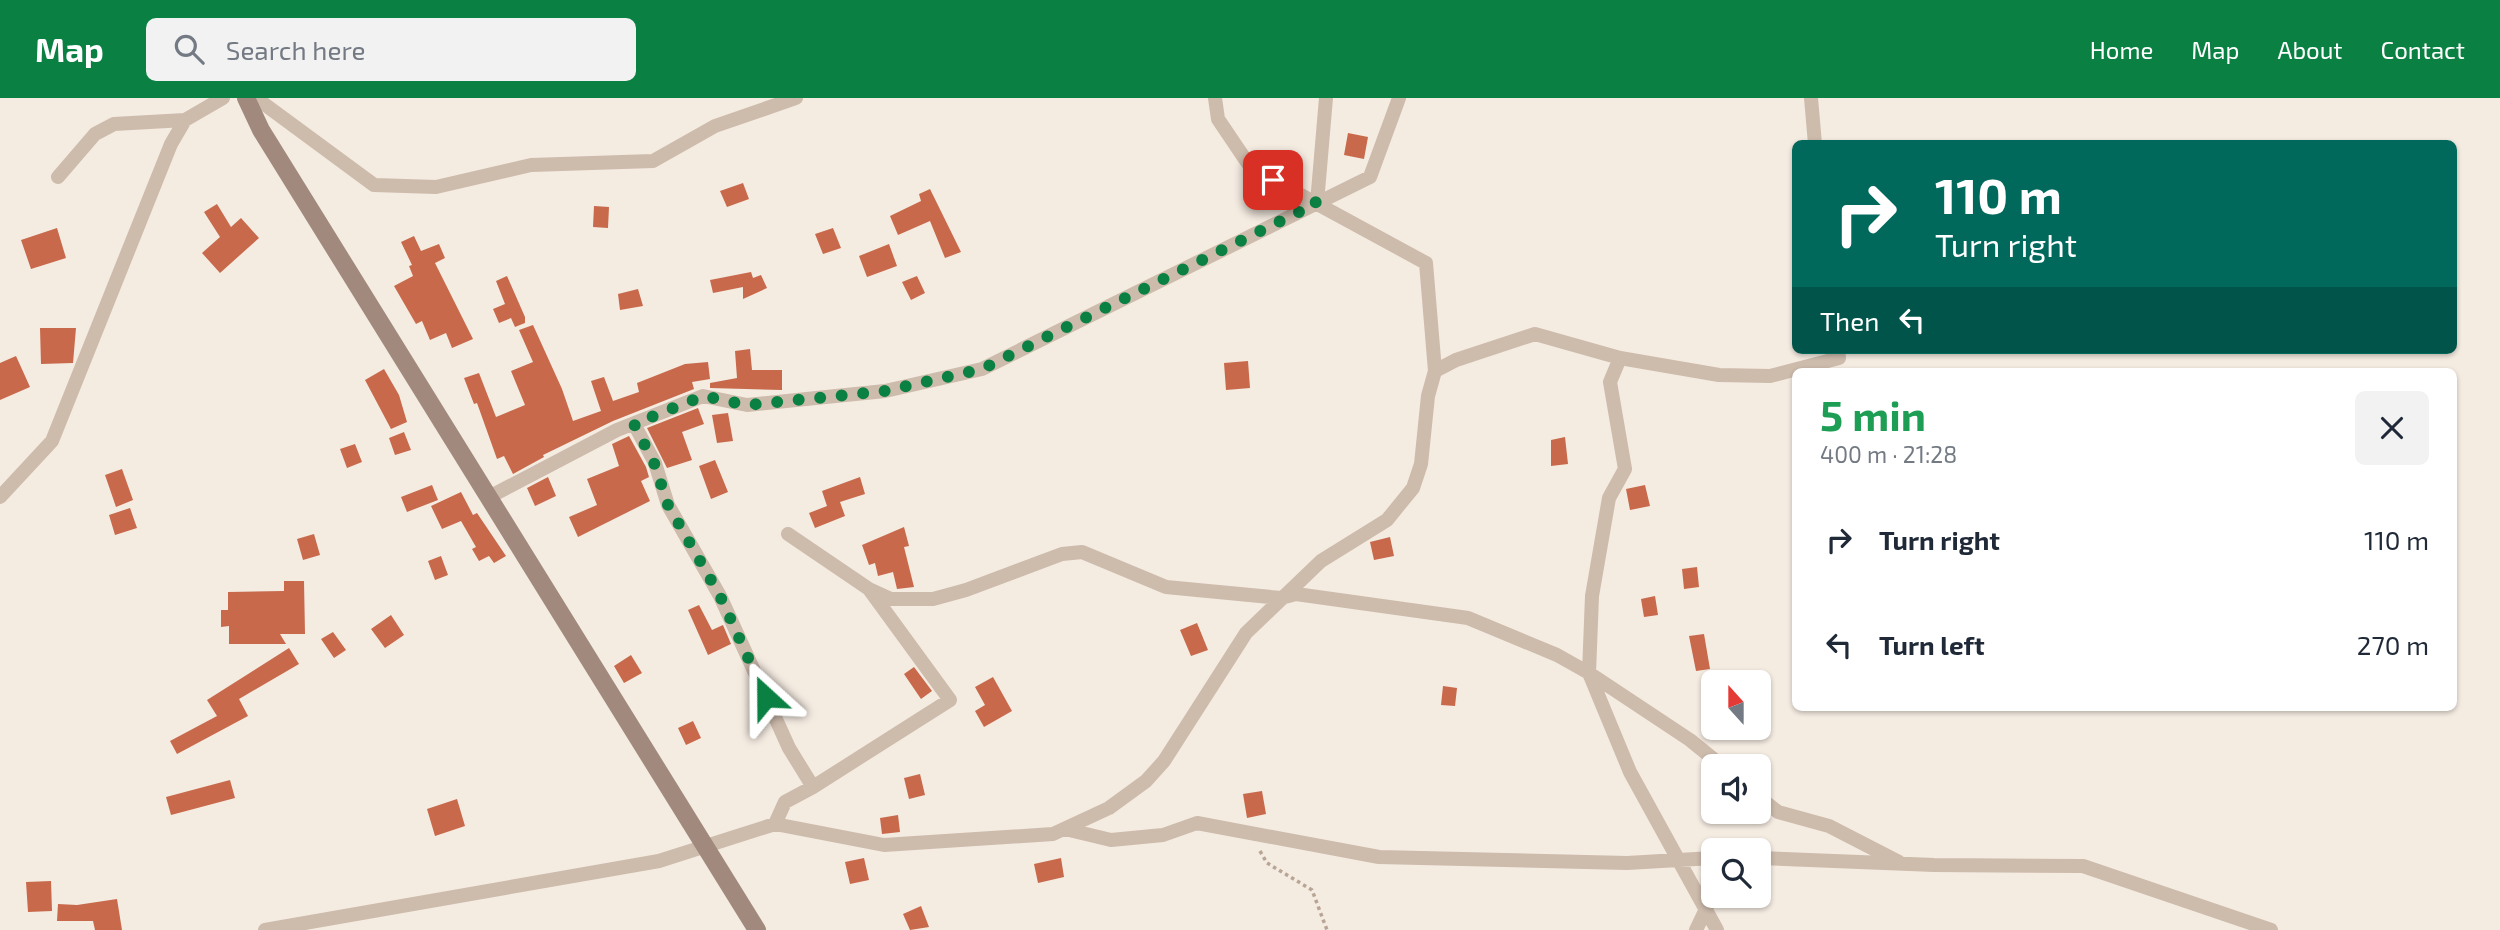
<!DOCTYPE html>
<html lang="en">
<head>
<meta charset="utf-8">
<style>
	:root { --surface:#fff; --page:#f2f2f3; --text:#1f2937; --muted:#747a83; --accent:#0b8043 }
	body { margin:0; font-family:"Exo 2",sans-serif; background:var(--page); color:var(--text); height:100vh; display:flex; flex-direction:column; font-size:26px; white-space:nowrap }
	* { box-sizing:border-box; margin:0 }
	p { font-size:23px; color:var(--muted) }
	.icon { flex:none; width:38px; height:38px; fill:none; stroke:currentColor; stroke-width:2; stroke-linecap:round; stroke-linejoin:round }
	.map { position:relative; flex:1; overflow:hidden }
	.panel { position:absolute; left:1792px; top:270px; width:665px; height:343px; display:flex; flex-direction:column; background:var(--surface); border-radius:10px; box-shadow:0 2px 5px #0004 }
	.panel>* { flex:none }
	.guide { position:absolute; left:1792px; top:42px; width:665px; height:214px; border-radius:10px; box-shadow:0 2px 5px #0004; background:#00695c; color:#fff; overflow:hidden }
	.needle { width:46px; rotate:339deg }
	.tools { position:absolute; left:1701px; top:572px; display:grid; gap:14px }
	.tools a { display:grid; place-items:center; width:70px; height:70px; border-radius:10px; background:var(--surface); box-shadow:0 2px 5px #0004; font-size:35px }
	.pin { position:absolute; display:grid; place-items:center; width:60px; height:60px; color:#fff; margin:-30px; border-radius:14px; box-shadow:0 4px 10px #0006 }
	.me { position:absolute; width:77px; margin:-38px; rotate:336deg; stroke-linejoin:round; filter:drop-shadow(0 0 5px #0008) }
	.turn { display:flex; align-items:center; gap:24px; height:147px; padding:0 28px; font-size:32px }
	.turn .icon { width:91px; height:91px; stroke-width:2.5 }
	.turn b { display:block; font-size:49px; line-height:60px }
	.then { display:flex; align-items:center; height:66px; padding:0 28px; background:#0003; gap:14px; font-size:26px }
	.round { display:grid; place-items:center; flex:none; width:74px; height:74px; border-radius:10px; background:var(--page) }
	.head { display:flex; align-items:center; justify-content:space-between; height:119px; padding:0 28px }
	h1 { font-size:42px; font-weight:700; line-height:52px; color:#1e9e55 }
	ul { padding:0; list-style:none }
	li { display:flex; align-items:center; gap:21px; height:105px; padding:0 28px }
	li div { flex:1 }
	li b { display:block; font-size:26px }
	li em { font-style:normal }
	header { display:flex; align-items:center; gap:42px; box-sizing:border-box; height:98px; padding:0 35px; background:var(--accent); color:#fff }
	header strong { font-size:33px }
	nav { display:flex; gap:38px; margin-inline-start:auto; font-size:24px }
	.search { width:490px; height:63px; background:var(--page); display:flex; align-items:center; gap:18px; box-sizing:border-box; padding:0 24px; border-radius:10px; color:var(--muted); font-size:26px }
	.map>svg:first-child { display:block }
	.building { fill:#c8694b }
	.lines { fill:none; stroke-linecap:round; stroke-linejoin:round }
	.path { stroke:#b9a596; stroke-width:3.5; stroke-dasharray:3.5 3.5; stroke-linecap:butt }
	.street { stroke:#cdbbac; stroke-width:14 }
	.secondary { stroke:#a18a7d; stroke-width:18 }
	.route { stroke:#0b8043; stroke-width:12; stroke-dasharray:0 21.6 }
</style>
</head>
<body>
<header>
<strong>Map</strong>
<div class="search"><svg class="icon" aria-label="search" viewBox="0 0 24 24"><circle cx="10" cy="10" r="6"/><path d="M15 15l6 6"/></svg>Search here</div>
<nav><a>Home</a><a>Map</a><a>About</a><a>Contact</a></nav>
</header>
<div class="map">
<svg width="2500" height="832" viewBox="0 0 2500 832">
	<rect width="100%" height="100%" fill="#f4ebe1"/>
	<!-- building -->
	<path class="building" d="M1348,35L1368,39L1364,61L1344,57Z
		M743,85L749,101L727,109L720,93Z
		M930,91L961,154L945,160L930,123L898,137L890,118L921,103L919,96Z
		M217,106L231,129L241,120L259,140L220,175L202,155L220,139L204,114Z
		M594,108L609,109L608,130L593,129Z
		M57,130L66,160L31,171L21,142Z
		M833,130L841,150L823,156L815,136Z
		M414,138L421,153L439,146L445,160L435,165L473,241L452,250L446,235L430,242L422,223L416,226L394,188L413,178L409,168L412,167L401,144Z
		M889,146L897,168L867,179L859,158Z
		M751,174L753,180L761,177L767,190L743,201V189L713,195L710,182Z
		M507,178L525,219V225L515,229L511,220L499,225L493,211L505,206L496,183Z
		M917,178L925,195L911,202L902,184Z
		M638,191L643,208L620,212L618,196Z
		M533,227L562,291L573,323L601,313L591,283L604,279L613,303L639,294L637,285L685,266L708,264L710,281L692,284L694,291L613,323L543,357L544,359L513,376L504,358L497,361L477,305L474,306L464,280L479,275L496,319L525,307L511,273L533,264L519,232Z
		M40,230H76L73,265L41,266Z
		M750,251L752,272H782V292L710,290V285L737,280L735,253Z
		M16,258L30,289L0,302V265Z
		M1248,263L1250,290L1226,292L1224,265Z
		M384,271L399,297L407,324L391,331L365,282Z
		M698,310L704,326L682,334L692,362L667,370L647,330Z
		M728,315L733,343L717,345L712,317Z
		M404,334L411,352L395,357L389,340Z
		M629,338L646,369L649,379L641,383L650,403L578,439L569,419L597,407L587,381L619,368L612,346Z
		M1565,339L1568,366L1551,368V342Z
		M355,346L362,364L347,370L340,351Z
		M715,362L728,394L711,401L699,368Z
		M122,371L133,402L116,409L105,377Z
		M548,379L556,398L535,408L527,390Z
		M860,379L865,396L840,404L845,418L815,430L809,415L827,408L822,393Z
		M432,387L438,402L407,414L401,399Z
		M1645,387L1650,408L1630,412L1626,391Z
		M461,394L473,417L477,415L506,458L494,465L489,458L479,463L472,451L476,449L461,423L442,431L431,408Z
		M130,410L137,430L115,437L109,417Z
		M904,429L909,448L904,449L914,489L897,491L893,474L878,478L875,465L869,467L862,447Z
		M314,436L320,457L303,462L297,441Z
		M1390,439L1394,458L1374,462L1370,444Z
		M441,458L448,477L435,482L428,463Z
		M1697,469L1699,489L1684,491L1682,471Z
		M284,483H304L305,536H280L286,546H229V528L221,529V512H228V494L284,493Z
		M1655,498L1658,517L1644,519L1641,501Z
		M699,507L712,532L723,527L731,546L708,557L688,512Z
		M391,517L404,537L385,550L371,531Z
		M1197,525L1208,552L1191,558L1180,532Z
		M333,534L346,552L334,560L321,541Z
		M1704,536L1710,571L1696,573L1689,538Z
		M289,550L299,566L239,601L248,618L177,656L170,643L217,618L207,602Z
		M631,557L642,575L624,585L614,568Z
		M914,569L932,593L921,601L904,576Z
		M993,579L1012,613L984,629L975,613L985,607L975,589Z
		M1443,588L1457,590L1455,608L1441,607Z
		M693,623L701,640L686,647L678,630Z
		M920,676L925,697L909,701L904,680Z
		M230,682L235,700L171,717L166,699Z
		M1262,693L1266,716L1247,720L1243,696Z
		M457,701L465,728L435,738L427,711Z
		M898,717L900,734L882,736L880,720Z
		M864,760L869,782L850,786L845,764Z
		M1061,760L1064,779L1038,785L1034,766Z
		M51,783L52,813L28,814L26,784Z
		M117,801L122,832H95L93,823H57L58,806L77,807Z
		M921,808L929,829L910,832L903,816Z"/>
	<g class="lines">
		<!-- path -->
		<path class="path" d="M1260,753L1267,765L1312,792L1327,832"/>
		<!-- street -->
		<path class="street" d="M256,0L374,87L436,89L531,67L653,63L715,28L796,0
			M1215,0L1218,21L1251,70L1426,165L1435,273
			M1811,0L1815,46
			M58,79L95,36L114,26L185,22
			M1317,105L1326,0
			M1620,260L1610,284L1625,371L1609,400L1592,498L1589,575L1630,674L1717,832
			M634,326L655,365L668,407L720,498L789,650L813,689L785,704L775,726
			M0,399L52,343L171,46L185,22L223,0
			M489,399L617,332L703,298L747,307L885,293L982,271L1370,79L1399,0
			M788,436L869,491L950,602L813,689
			M869,491L891,501H933L966,492L1062,456L1082,454L1166,489L1281,500L1296,496L1468,520L1557,557L1589,575L1690,642L1722,668
			M1759,699L1778,714L1829,728L1899,764
			M1065,731L1111,742L1163,737L1197,725L1379,759L1627,765L1713,760
			M1759,760L1934,767L2083,768L2271,832
			M265,832L659,763L775,726L884,747L1053,736L1109,710L1146,683L1164,663L1246,535L1321,463L1387,422L1413,390L1421,366L1428,298L1435,273L1456,262L1535,236L1620,260L1719,277L1770,278L1839,260L1838,252
			M1696,832L1707,809L1708,777L1713,772"/>
		<!-- secondary -->
		<path class="secondary" d="M246,0L261,32L757,832"/>
	</g>
	<g class="lines">
		<!-- route -->
		<path class="route" d="M766,599L720,498L668,407L654,365L634,326L703,298L747,307L857,296L885,293L982,271L1317,105L1273,82"/>
	</g>
</svg>
<div class="tools">
<a><svg class="needle" viewBox="-14 -14 28 28"><path d="M0-13l5 13h-10z" fill="#e53935"/><path d="M0 13l5-13h-10z" fill="#747a83"/></svg></a>
<a><svg class="icon" aria-label="sound" viewBox="0 0 24 24"><path d="M4 9h4l5-4v14l-5-4H4zM17 9q2 3 0 6"/></svg></a>
<a><svg class="icon" aria-label="search" viewBox="0 0 24 24"><circle cx="10" cy="10" r="6"/><path d="M15 15l6 6"/></svg></a>
</div>
<div class="pin" style="left:1273px;top:82px;background:#d93025"><svg class="icon" aria-label="arrive" viewBox="0 0 24 24"><path d="M6 21V4h12l-3 4 3 4H6"/></svg></div>
<svg class="me" style="left:766px;top:599px" viewBox="-20 -20 40 40"><path d="M0-17L14 15 0 8-14 15z" fill="#0b8043" stroke="#fff" stroke-width="4"/></svg>
<div class="guide">
<div class="turn"><svg class="icon" aria-label="right" viewBox="0 0 24 24"><path d="M7 20v-9h11M14 6l5 5-5 5"/></svg><div><b>110 m</b>Turn right</div></div>
<div class="then">Then<svg class="icon" aria-label="left" viewBox="0 0 24 24"><path d="M17 20v-9H6M10 6l-5 5 5 5"/></svg></div>
</div>
<section class="panel">
<div class="head"><div><h1>5 min</h1><p>400 m · 21:28</p></div><a class="round"><svg class="icon" aria-label="close" viewBox="0 0 24 24"><path d="M6 6l12 12M18 6L6 18"/></svg></a></div>
<ul>
<li><svg class="icon" aria-label="right" viewBox="0 0 24 24"><path d="M7 20v-9h11M14 6l5 5-5 5"/></svg><div><b>Turn right</b></div><em>110 m</em></li>
<li><svg class="icon" aria-label="left" viewBox="0 0 24 24"><path d="M17 20v-9H6M10 6l-5 5 5 5"/></svg><div><b>Turn left</b></div><em>270 m</em></li>
</ul>
</section>
</div>
</body>
</html>
